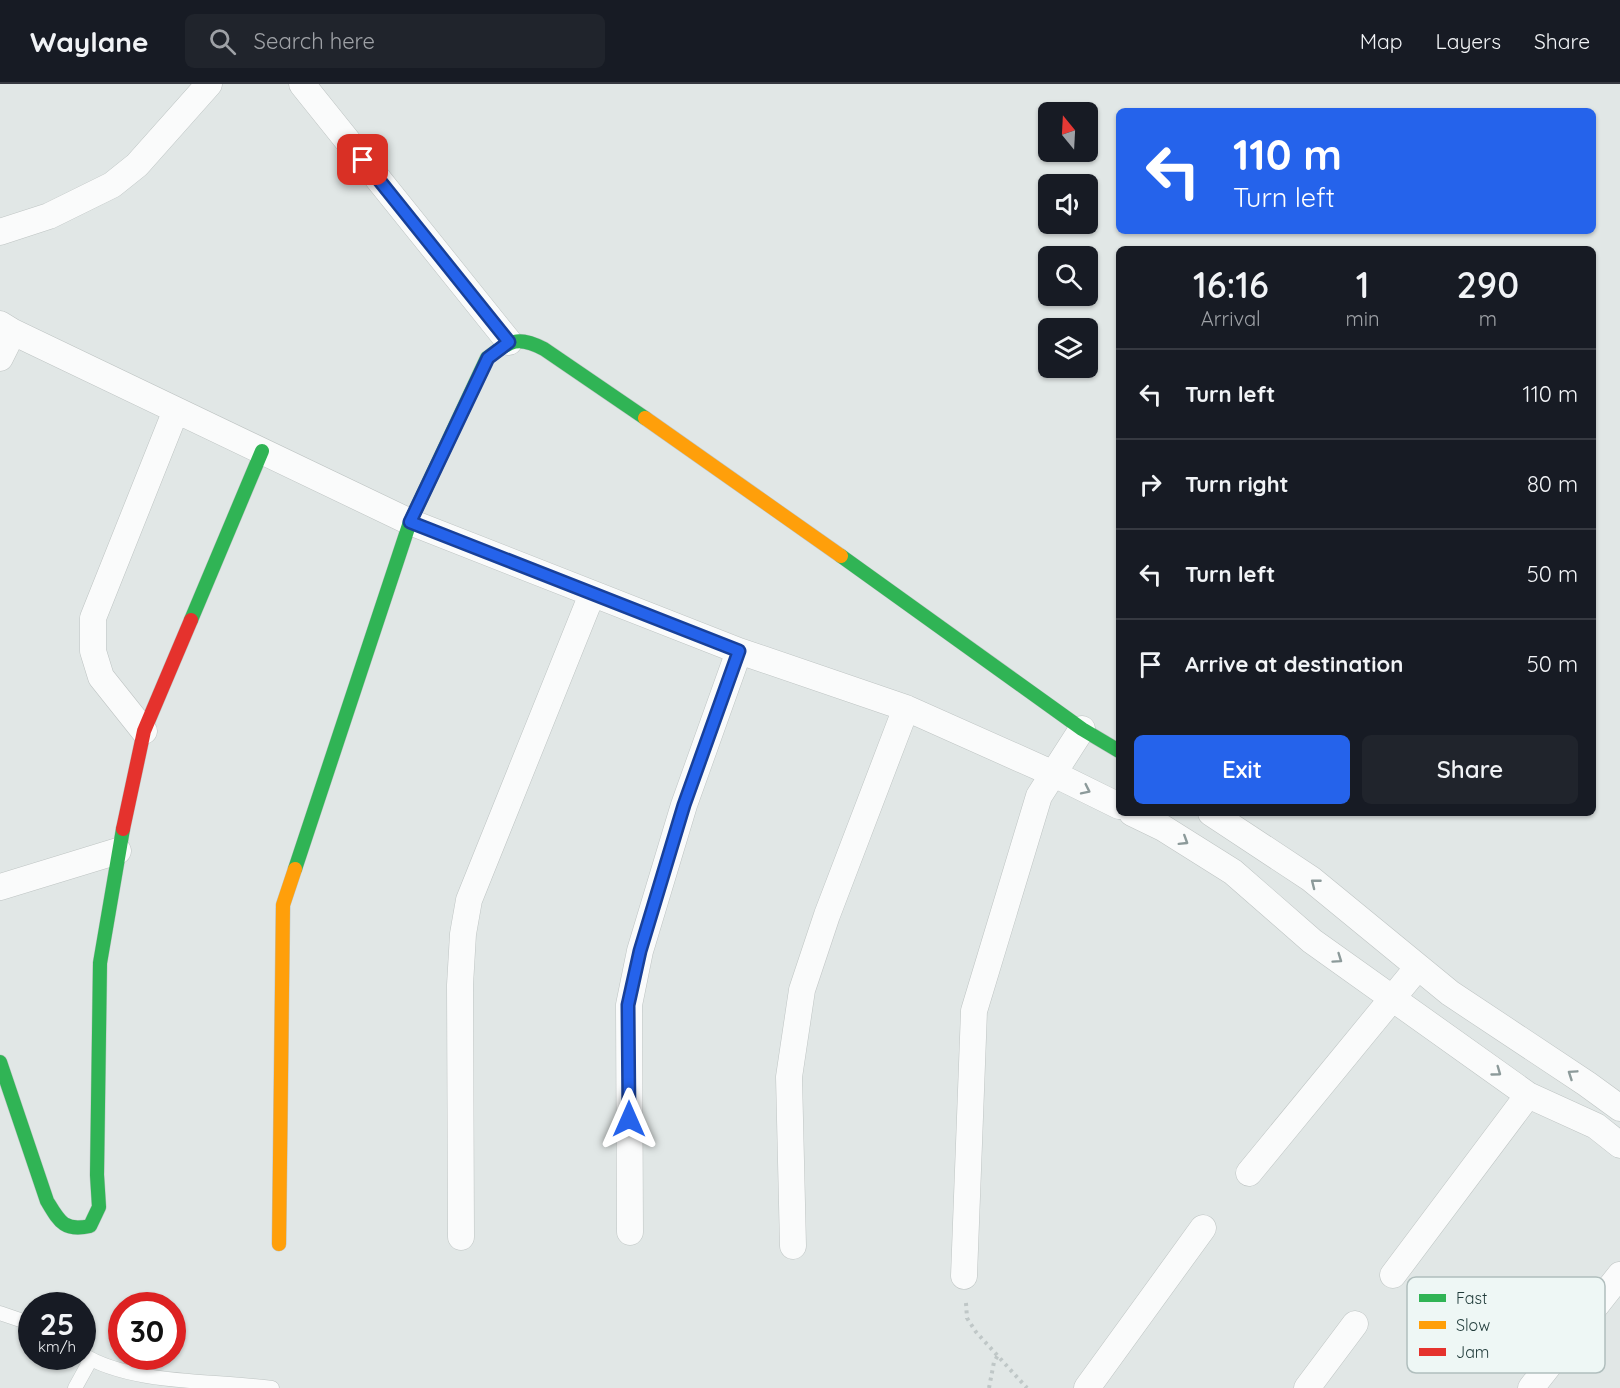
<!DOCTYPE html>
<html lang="en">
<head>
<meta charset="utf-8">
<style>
	:root { --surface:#171b24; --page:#20242c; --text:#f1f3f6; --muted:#9ea1a6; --line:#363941; --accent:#2563eb }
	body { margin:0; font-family:Quicksand,sans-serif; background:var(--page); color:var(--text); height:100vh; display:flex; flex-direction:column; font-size:22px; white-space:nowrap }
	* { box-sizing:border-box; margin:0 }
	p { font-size:20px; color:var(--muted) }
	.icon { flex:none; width:33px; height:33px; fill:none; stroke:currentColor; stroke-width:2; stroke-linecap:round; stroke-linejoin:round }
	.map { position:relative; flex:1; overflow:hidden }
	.drawer { position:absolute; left:1116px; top:162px; width:480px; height:570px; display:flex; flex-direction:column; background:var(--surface); border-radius:9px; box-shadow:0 2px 4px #0004 }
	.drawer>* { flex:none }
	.banner { position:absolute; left:1116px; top:24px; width:480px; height:126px; border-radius:9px; box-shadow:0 2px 4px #0004; background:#2563eb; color:#fff; overflow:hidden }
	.needle { width:39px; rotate:342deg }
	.fabs { position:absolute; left:1038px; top:18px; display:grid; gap:12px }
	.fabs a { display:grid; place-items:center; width:60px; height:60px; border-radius:9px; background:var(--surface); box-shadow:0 2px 4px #0004; font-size:30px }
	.speed { position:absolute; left:18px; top:1208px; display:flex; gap:12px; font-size:30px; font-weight:700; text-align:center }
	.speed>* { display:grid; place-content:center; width:78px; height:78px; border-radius:50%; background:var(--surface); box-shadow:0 2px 4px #0004; line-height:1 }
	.speed small { font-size:15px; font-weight:400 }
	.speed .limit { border:9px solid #d22; background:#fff; color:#111 }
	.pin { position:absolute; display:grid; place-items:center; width:51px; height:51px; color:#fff; margin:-26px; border-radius:12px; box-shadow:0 3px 9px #0006 }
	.me { position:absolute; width:66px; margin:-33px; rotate:0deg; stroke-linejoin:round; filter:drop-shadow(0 0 4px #0008) }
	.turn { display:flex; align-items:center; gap:21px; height:126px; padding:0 18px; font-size:27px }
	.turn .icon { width:78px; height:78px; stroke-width:2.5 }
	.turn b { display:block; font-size:42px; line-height:51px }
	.eta { display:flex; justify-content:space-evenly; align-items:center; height:102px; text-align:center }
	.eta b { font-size:36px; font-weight:600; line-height:42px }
	.button { display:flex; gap:12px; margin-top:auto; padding:12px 18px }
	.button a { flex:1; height:69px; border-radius:9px; background:var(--accent); color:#fff; font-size:24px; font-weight:600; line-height:69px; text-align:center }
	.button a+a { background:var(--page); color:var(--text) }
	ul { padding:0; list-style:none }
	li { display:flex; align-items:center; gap:18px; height:90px; padding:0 18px; border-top:2px solid var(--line) }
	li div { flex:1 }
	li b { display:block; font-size:22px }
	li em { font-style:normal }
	header { display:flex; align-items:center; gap:36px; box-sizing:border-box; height:84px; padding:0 30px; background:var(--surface); border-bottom:2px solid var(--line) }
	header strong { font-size:28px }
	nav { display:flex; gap:33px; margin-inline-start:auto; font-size:21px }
	.search { width:420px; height:54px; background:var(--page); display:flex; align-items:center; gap:15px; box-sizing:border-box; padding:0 21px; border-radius:9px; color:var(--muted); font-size:22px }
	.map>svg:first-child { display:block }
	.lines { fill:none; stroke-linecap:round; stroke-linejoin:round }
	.lane-casing { stroke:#bec4c3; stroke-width:15 }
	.street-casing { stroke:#bec4c3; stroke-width:27 }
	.fast-casing { stroke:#bdc5c4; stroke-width:15 }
	.slow-casing { stroke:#bdc5c4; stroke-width:15 }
	.jam-casing { stroke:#bdc5c4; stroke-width:15 }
	.path { stroke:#bfc7c7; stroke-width:4; stroke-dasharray:3 4.5; stroke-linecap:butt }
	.lane { stroke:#fafbfb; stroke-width:14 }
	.street { stroke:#fafbfb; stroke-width:26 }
	.fast { stroke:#30b455; stroke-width:14 }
	.slow { stroke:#ff9f0a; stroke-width:14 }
	.jam { stroke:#e5322d; stroke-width:14 }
	.oneway { stroke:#8c9a9a }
	.route-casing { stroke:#184099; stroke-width:15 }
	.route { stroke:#2563eb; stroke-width:10 }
	.key { fill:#eef7f5; stroke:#b0bebd; stroke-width:1.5 }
	.key-label { font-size:16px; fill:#1f3a39 }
</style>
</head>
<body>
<header>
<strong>Waylane</strong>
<div class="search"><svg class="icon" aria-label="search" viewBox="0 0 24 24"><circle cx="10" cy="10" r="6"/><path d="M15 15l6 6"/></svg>Search here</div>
<nav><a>Map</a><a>Layers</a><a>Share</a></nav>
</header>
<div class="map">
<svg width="1620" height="1304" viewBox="0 0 1620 1304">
	<rect width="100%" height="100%" fill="#e1e7e6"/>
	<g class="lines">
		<defs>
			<path id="lane" d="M0,1229L32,1240
				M82,1270C131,1301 215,1296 272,1304
				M75,1304L91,1275"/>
			<path id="street" d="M302,0L509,258
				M0,148L49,132L112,101L137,81L209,0
				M0,240L13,248L410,438L739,567L906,624L1054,690L1119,722
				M0,274L13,248
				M144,647L101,593L93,567V534L176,326
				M1132,729L1163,744L1233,788L1312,857L1528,1011L1596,1042L1620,1061
				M1211,729L1311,795L1450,909L1587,1000L1620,1024
				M0,803L118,767
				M1249,1089L1418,883
				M630,1148L629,921L640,867L684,721L739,567
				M461,1153L460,901L463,850L469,816L592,510
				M793,1162L789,993L802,906L827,831L906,624
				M1393,1191L1528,1011
				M964,1192L974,927L1039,712L1082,645
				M1087,1304L1203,1144
				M1307,1304L1355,1240
				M1531,1304L1620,1191"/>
			<path id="fast" d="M841,472L1082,645L1119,667
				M191,536L262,367
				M295,785L410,438L487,274C510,257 517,251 544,265L645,334
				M0,978L47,1117C59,1137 64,1148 90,1142L99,1123L97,1091L100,879L123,745"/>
			<path id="slow" d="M645,334L841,472
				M279,1160L283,821L295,785"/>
			<path id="jam" d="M123,745L144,647L191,536"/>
		</defs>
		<!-- lane casing -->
		<use href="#lane" class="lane-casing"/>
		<!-- street casing -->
		<use href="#street" class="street-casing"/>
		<!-- fast casing -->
		<use href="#fast" class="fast-casing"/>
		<!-- slow casing -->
		<use href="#slow" class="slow-casing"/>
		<!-- jam casing -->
		<use href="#jam" class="jam-casing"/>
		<!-- path -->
		<path class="path" d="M966,1219L967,1234L976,1248L1027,1304
			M989,1304L994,1278L998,1271"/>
		<!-- lane -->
		<use href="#lane" class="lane"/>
		<!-- street -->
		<use href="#street" class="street"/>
		<!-- fast -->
		<use href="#fast" class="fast"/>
		<!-- slow -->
		<use href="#slow" class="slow"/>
		<!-- jam -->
		<use href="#jam" class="jam"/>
	</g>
	<!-- one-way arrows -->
	<defs><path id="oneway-chevron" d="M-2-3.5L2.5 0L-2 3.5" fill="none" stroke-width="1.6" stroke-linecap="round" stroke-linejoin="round" transform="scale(1.5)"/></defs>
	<g class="oneway">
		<use href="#oneway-chevron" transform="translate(1086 706) rotate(26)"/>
		<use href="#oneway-chevron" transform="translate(1184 757) rotate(32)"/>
		<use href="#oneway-chevron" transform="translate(1315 799) rotate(-142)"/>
		<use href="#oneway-chevron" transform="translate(1338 875) rotate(35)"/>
		<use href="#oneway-chevron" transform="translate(1497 988) rotate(36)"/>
		<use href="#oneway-chevron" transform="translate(1572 990) rotate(-146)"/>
	</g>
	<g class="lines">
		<defs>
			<path id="route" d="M363,76L509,258L488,274L410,438L739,567L684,721L640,867L628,921L629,1035"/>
		</defs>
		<!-- route casing -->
		<use href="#route" class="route-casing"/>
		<!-- route -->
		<use href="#route" class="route"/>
	</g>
	<!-- legend -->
	<rect x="1407" y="1193" width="198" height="96" rx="9" class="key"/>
	<rect x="1419" y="1210" width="27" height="8" fill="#30b455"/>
	<rect x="1419" y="1237" width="27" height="8" fill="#ff9f0a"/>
	<rect x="1419" y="1264" width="27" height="8" fill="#e5322d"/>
	<g class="key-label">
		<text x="1456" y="1220">Fast</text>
		<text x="1456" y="1247">Slow</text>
		<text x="1456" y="1274">Jam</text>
	</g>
</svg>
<div class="fabs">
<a><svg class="needle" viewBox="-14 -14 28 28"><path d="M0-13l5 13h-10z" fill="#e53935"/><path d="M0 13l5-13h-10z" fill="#9ea1a6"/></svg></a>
<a><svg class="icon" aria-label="sound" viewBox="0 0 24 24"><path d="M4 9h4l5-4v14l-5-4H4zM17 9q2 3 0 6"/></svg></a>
<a><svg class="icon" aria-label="search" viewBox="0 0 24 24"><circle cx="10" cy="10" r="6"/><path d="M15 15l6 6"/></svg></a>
<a><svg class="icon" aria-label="layers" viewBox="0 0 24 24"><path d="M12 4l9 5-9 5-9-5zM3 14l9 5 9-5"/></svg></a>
</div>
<div class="speed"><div>25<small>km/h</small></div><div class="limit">30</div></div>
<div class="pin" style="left:363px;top:76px;background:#d93025"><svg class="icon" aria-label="arrive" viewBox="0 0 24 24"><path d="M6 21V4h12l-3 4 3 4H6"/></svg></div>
<svg class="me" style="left:629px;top:1035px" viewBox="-20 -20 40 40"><path d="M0-17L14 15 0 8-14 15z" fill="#2563eb" stroke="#fff" stroke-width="4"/></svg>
<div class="banner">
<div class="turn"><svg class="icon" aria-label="left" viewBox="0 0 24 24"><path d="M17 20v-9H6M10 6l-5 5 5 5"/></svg><div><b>110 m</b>Turn left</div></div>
</div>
<section class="drawer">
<div class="eta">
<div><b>16:16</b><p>Arrival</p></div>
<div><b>1</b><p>min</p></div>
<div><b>290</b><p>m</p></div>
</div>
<ul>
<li><svg class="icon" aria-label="left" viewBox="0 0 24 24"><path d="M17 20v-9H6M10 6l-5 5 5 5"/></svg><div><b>Turn left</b></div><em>110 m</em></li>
<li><svg class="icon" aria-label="right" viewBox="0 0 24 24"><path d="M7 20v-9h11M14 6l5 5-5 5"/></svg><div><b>Turn right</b></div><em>80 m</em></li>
<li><svg class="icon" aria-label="left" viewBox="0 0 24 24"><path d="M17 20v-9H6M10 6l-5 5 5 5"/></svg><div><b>Turn left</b></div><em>50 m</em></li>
<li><svg class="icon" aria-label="arrive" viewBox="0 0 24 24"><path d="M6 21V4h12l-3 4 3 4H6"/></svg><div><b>Arrive at destination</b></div><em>50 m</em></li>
</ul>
<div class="button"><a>Exit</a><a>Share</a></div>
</section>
</div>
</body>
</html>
